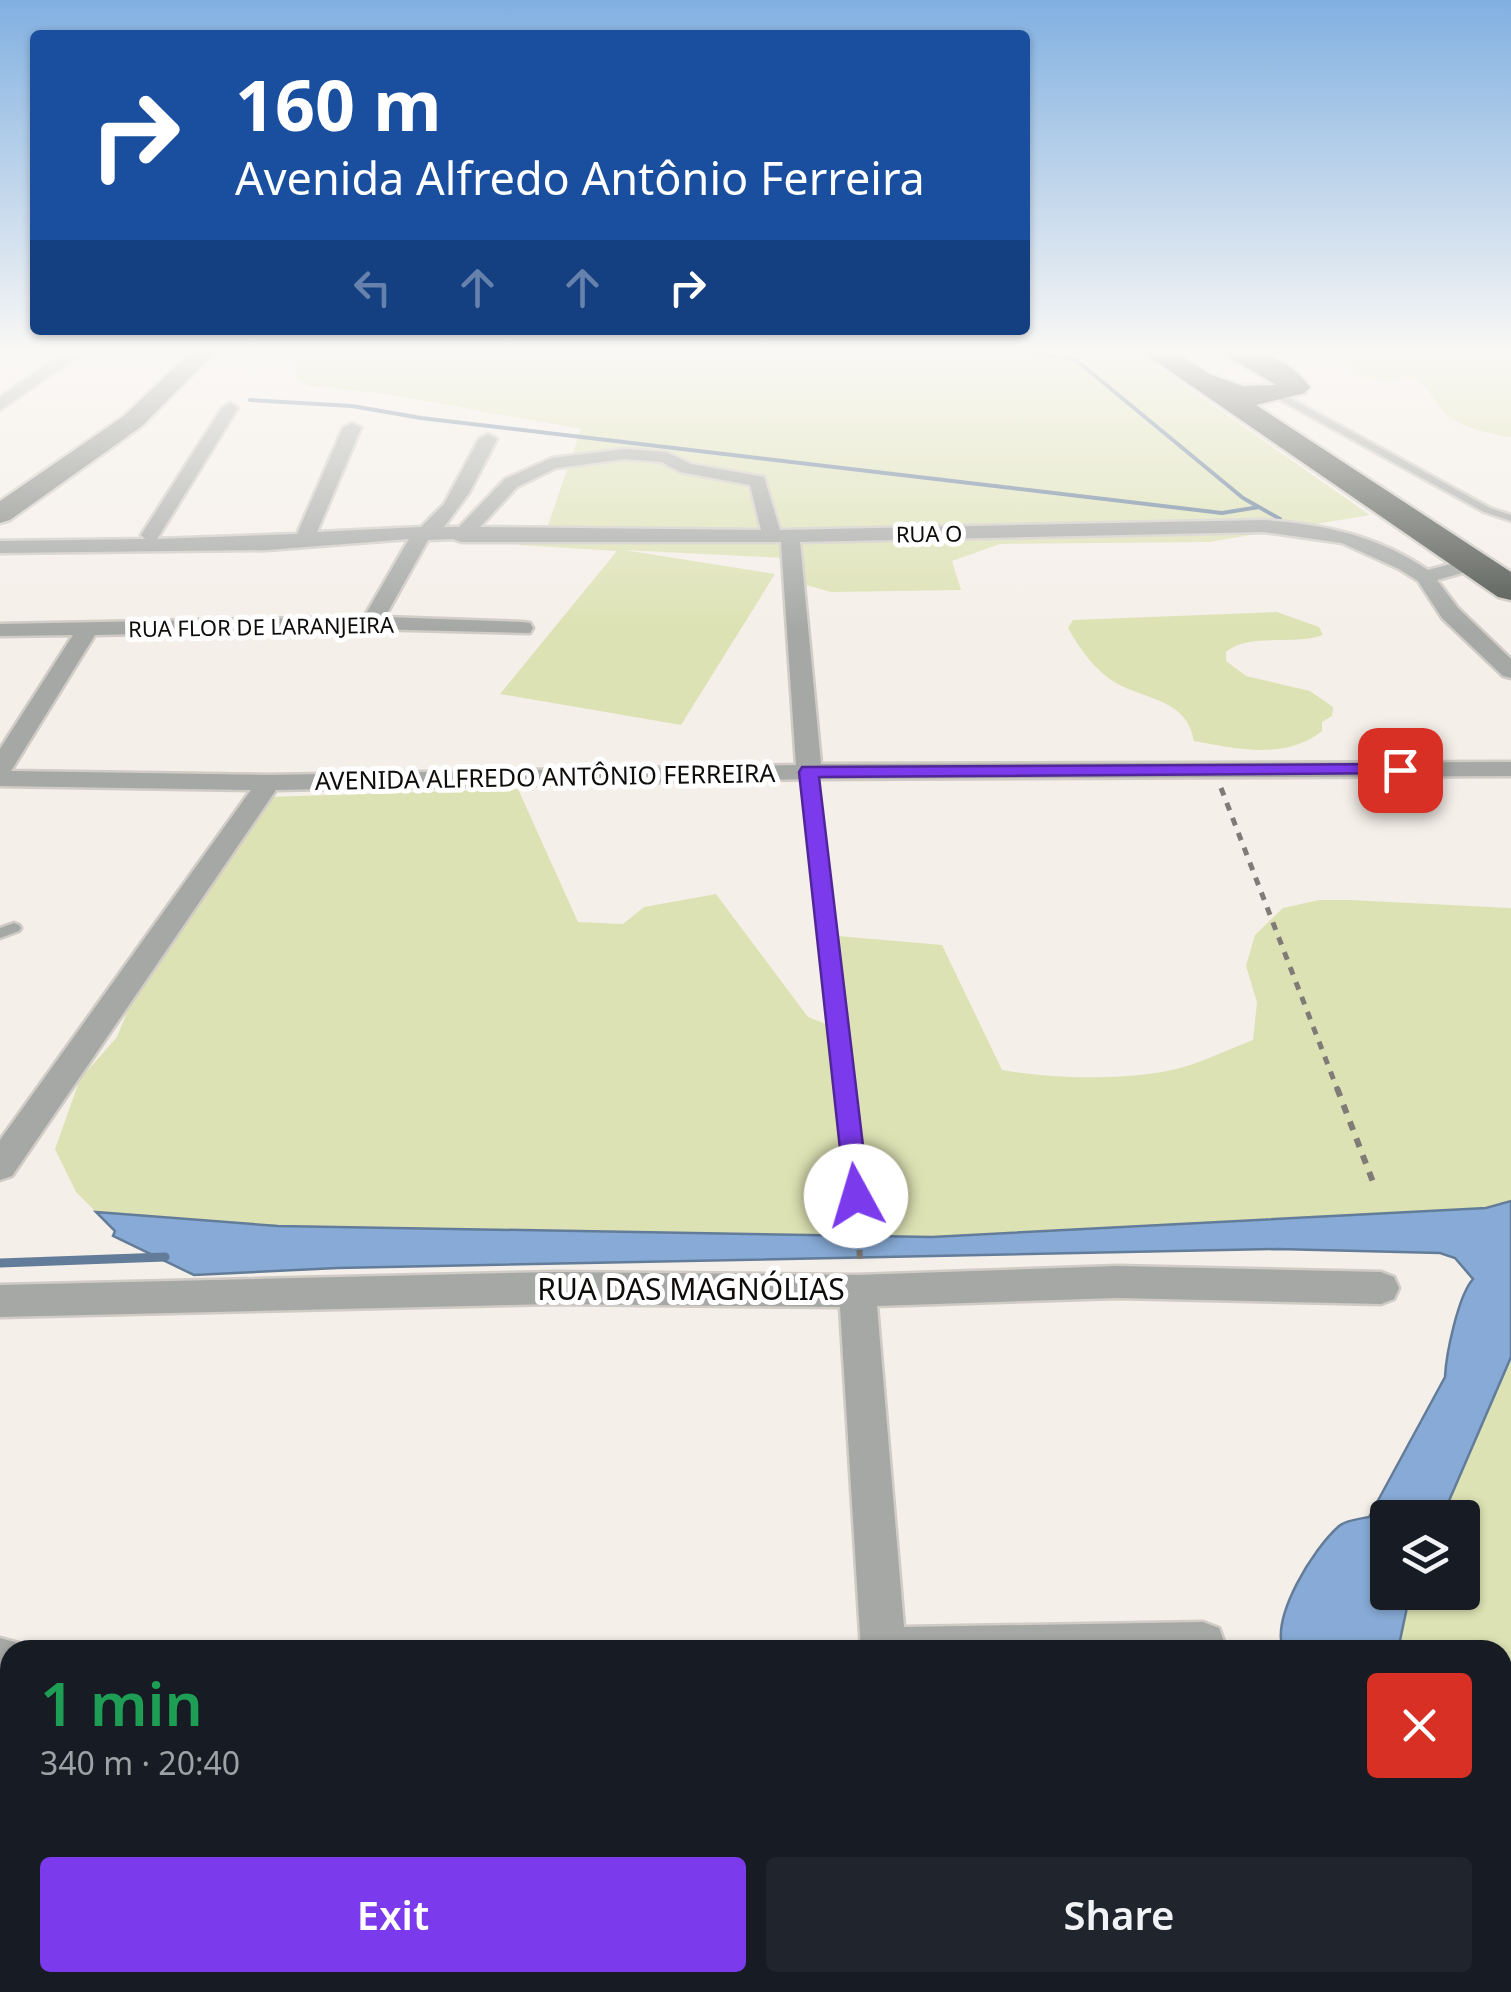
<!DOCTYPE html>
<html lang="en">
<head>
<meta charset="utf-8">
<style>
	:root { --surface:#171b24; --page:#20242c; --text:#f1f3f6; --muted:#9ea1a6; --accent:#7c3aed }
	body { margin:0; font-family:"Noto Sans",sans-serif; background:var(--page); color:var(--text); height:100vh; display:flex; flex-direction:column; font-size:38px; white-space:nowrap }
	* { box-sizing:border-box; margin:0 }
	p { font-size:32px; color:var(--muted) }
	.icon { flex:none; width:55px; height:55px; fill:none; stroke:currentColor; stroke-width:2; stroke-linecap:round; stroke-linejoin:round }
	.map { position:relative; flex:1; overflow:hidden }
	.panel { position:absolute; left:0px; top:1640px; width:1512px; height:352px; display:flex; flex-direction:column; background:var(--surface); border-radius:30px 30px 0 0; box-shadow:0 2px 8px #0004 }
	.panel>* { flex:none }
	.top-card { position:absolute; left:30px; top:30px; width:1000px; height:305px; border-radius:10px; box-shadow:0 2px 8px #0004; background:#1a4fa0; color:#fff; overflow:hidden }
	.controls { position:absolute; left:1370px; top:1500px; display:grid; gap:20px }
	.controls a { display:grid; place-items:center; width:110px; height:110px; border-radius:10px; background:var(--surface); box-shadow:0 2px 8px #0004; font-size:50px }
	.pin { position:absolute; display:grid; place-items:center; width:85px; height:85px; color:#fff; margin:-42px; border-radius:20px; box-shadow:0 5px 15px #0006 }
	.me { position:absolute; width:110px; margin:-55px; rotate:354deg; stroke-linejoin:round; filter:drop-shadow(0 0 8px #0008) }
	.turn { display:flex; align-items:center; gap:35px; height:210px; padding:0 40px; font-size:45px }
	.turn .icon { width:130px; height:130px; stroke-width:2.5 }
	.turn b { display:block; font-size:70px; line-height:85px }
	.lanes { display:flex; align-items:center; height:95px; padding:0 40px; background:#0003; justify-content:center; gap:50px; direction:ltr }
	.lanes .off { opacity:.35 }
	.round { display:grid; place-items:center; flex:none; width:105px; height:105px; border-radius:10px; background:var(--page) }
	.headline { display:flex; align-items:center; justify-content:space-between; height:170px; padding:0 40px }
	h1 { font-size:60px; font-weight:600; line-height:75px; color:#1e9e55 }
	.action { display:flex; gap:20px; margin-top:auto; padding:20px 40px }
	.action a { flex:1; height:115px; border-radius:10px; background:var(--accent); color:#fff; font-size:40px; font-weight:600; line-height:115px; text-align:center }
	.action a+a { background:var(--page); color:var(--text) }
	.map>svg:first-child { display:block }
	.green { fill:#dde2b4 }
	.water { fill:#87abd6; stroke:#637c99; stroke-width:2.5 }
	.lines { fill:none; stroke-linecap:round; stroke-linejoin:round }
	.stream-far1 { stroke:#637c99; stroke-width:4 }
	.stream { stroke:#637c99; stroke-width:9 }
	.lane-casing { stroke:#d0cbc5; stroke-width:5 }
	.street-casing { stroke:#d0cbc5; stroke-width:5 }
	.secondary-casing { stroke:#d0cbc5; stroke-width:5 }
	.highway-casing { stroke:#d0cbc5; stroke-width:5 }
	.path-far1 { stroke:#7f7b77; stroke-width:5; stroke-dasharray:8 8; stroke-linecap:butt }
	.path { stroke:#7f7b77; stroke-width:6; stroke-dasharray:9 9; stroke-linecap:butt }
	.lane { fill:#a5a8a5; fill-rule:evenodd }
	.street { fill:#a5a8a5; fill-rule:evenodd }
	.secondary { fill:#818581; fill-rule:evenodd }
	.highway { fill:#525752; fill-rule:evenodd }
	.route { fill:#7c3aed; stroke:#51269a; stroke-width:2.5 }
	.labels { text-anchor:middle; stroke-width:10; stroke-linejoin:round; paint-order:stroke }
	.far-street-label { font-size:22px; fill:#0f0d0b; stroke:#fff }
	.street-label { font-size:25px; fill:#0f0d0b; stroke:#fff }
	.near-street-label { font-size:30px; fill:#0f0d0b; stroke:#fff }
</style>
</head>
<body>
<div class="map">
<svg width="1511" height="1992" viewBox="0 0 1511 1992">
	<rect width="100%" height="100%" fill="#f5efe9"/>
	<!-- green -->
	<path class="green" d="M303,351H1135L1370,515L1209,542L1000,544L952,561L961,590L831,592L785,579V558L624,550L775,574L681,725L500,694L617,551L518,545L547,528L581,429L381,393L308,386L297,379L293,366Z
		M1363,351H1511V437C1489,434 1458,427 1443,411C1433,400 1430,389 1417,380C1390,379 1365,387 1345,365L1357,361Z
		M1277,612L1319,627L1323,635C1293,646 1250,632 1226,652V661L1246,676L1310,691L1333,707L1332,716L1322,722V731C1287,760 1236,749 1194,741C1187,699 1146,700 1116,683C1095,671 1080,649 1068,628L1073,620Z
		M518,789L578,922L623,924L644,907L716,894L808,1017L836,1028L827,935L942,945L1002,1070C1051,1079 1132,1081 1180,1068C1205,1061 1229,1049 1253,1040L1257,1002L1246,966L1255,935L1283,908L1319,900H1351L1511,908V1201L1486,1208L932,1237L278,1226L96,1212L76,1192L55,1149L80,1079L117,1037L143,973L267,797Z
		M1511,1357V1992H1343L1344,1983L1502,1982V1650H1398L1410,1593L1462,1592V1518L1442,1517Z"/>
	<!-- water -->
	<path class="water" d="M1511,1201V1357L1442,1517L1388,1518V1592L1410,1593L1398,1650H1283C1271,1616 1313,1549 1339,1526C1346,1520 1359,1519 1369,1517L1445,1377C1446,1354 1458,1296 1473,1279L1455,1258L1440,1253L1278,1249L337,1268L194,1275L113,1236L115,1231L96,1212L278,1226L932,1237L1486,1208Z"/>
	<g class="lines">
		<!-- stream-far1 -->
		<path class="stream-far1" d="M1022,351L1076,360L1243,498L1280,519
			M250,400L352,406L421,418L1222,513L1259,507"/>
		<!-- stream -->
		<path class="stream" d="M0,1263L165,1257"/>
		<defs>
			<path id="lane" d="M1271,391H1277L1490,508L1511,515V521L1484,512L1271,395Z
				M809,768L815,772L865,1196L862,1201L856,1203L850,1201L847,1196L803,772Z
				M14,923L19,925L21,928L19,931L0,938V928Z"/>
			<path id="street" d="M67,351H85L0,410V397Z
				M230,403L238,408L157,539L297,534L343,428L352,423L361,428L317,532L421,527L444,504L479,439L488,434L497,439L469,493L444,527H459L505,479L552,458L625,449L666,452L691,464L764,477L780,530L1264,520C1324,524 1378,536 1428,570L1473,558L1480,560V568L1437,580L1458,608L1511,659V678L1503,676L1442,618L1418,581L1399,569L1342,543L1264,532L800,542L821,764L1511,762V776L809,779L276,790L12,1176L0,1180V1140L251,790L0,786V749L73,635L0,636V624L364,617L409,539L267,550L0,553V541L145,539L141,535L222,408ZM625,459L662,462L680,472L750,485L761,530L480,527L517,487L556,468ZM453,539L461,542H781L796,765L269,775L11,771L95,635L371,629L530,633L533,628L530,623L522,622L385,617L428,540Z
				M1117,1266L1381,1272L1394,1277L1399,1288L1394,1299L1381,1304L1117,1298L877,1306L904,1627L1203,1622L1219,1628L1225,1644L1223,1650H861L840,1307L556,1304L0,1317V1285L556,1272L857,1275Z
				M0,1638L26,1645L28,1650H10V1684H0Z
				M882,1982H934V1992H882Z"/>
			<path id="secondary" d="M192,351H216L142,426L10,520L0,523V501L124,416Z"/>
			<path id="highway" d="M1141,351H1173L1211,375L1243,386L1276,385L1229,357L1225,351C1260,351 1288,357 1310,387L1305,393L1256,405L1511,572V600L1498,597Z"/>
		</defs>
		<!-- lane casing -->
		<use href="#lane" class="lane-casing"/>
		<!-- street casing -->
		<use href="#street" class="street-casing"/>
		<!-- secondary casing -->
		<use href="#secondary" class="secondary-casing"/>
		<!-- highway casing -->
		<use href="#highway" class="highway-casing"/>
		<!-- path-far1 -->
		<path class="path-far1" d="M1221,788L1338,1091"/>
		<!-- path -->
		<path class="path" d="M1337,1088L1373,1182
			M858,1214L860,1263"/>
		<!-- lane -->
		<use href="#lane" class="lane"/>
		<!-- street -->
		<use href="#street" class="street"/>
		<!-- secondary -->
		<use href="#secondary" class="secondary"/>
		<!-- highway -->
		<use href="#highway" class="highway"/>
	</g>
	<!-- sky -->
	<linearGradient id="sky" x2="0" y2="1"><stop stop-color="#81b0e1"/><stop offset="0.56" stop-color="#faf8f5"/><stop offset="1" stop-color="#faf8f5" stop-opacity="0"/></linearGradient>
	<rect width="1511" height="629" fill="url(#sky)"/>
	<!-- route -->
	<path class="route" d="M1400,764L1406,766V773L819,777L869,1196L865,1204L856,1207L846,1204L799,772L802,767Z"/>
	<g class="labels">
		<!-- far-street labels -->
		<g class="far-street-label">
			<text transform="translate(929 534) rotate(-1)" y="8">RUA O</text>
			<text transform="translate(261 627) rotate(-1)" y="8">RUA FLOR DE LARANJEIRA</text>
		</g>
		<!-- street labels -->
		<g class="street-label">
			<text transform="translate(545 777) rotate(-1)" y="9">AVENIDA ALFREDO ANTÔNIO FERREIRA</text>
		</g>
		<!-- near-street labels -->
		<g class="near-street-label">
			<text x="691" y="1300">RUA DAS MAGNÓLIAS</text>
		</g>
	</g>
</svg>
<div class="controls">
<a><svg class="icon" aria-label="layers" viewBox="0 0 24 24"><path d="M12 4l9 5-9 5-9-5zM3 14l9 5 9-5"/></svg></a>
</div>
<div class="pin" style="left:1400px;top:770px;background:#d93025"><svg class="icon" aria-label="arrive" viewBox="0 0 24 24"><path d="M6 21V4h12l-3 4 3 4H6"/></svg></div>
<svg class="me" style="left:856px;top:1196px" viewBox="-20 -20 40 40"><circle r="19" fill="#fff"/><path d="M0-13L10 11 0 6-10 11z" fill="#7c3aed"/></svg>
<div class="top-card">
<div class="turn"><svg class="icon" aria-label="right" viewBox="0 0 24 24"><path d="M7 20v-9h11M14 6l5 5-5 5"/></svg><div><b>160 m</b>Avenida Alfredo Antônio Ferreira</div></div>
<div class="lanes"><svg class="icon off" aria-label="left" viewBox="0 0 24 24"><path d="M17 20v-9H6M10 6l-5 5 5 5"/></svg><svg class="icon off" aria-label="ahead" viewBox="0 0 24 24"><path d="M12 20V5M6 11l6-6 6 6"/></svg><svg class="icon off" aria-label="ahead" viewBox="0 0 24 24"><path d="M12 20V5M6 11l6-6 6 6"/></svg><svg class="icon" aria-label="right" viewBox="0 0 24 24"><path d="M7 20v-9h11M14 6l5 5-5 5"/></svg></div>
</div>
<section class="panel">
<div class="headline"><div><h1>1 min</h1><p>340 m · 20:40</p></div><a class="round" style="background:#d93025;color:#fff"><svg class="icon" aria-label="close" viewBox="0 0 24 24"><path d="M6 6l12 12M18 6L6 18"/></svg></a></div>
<div class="action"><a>Exit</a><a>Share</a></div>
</section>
</div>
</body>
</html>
